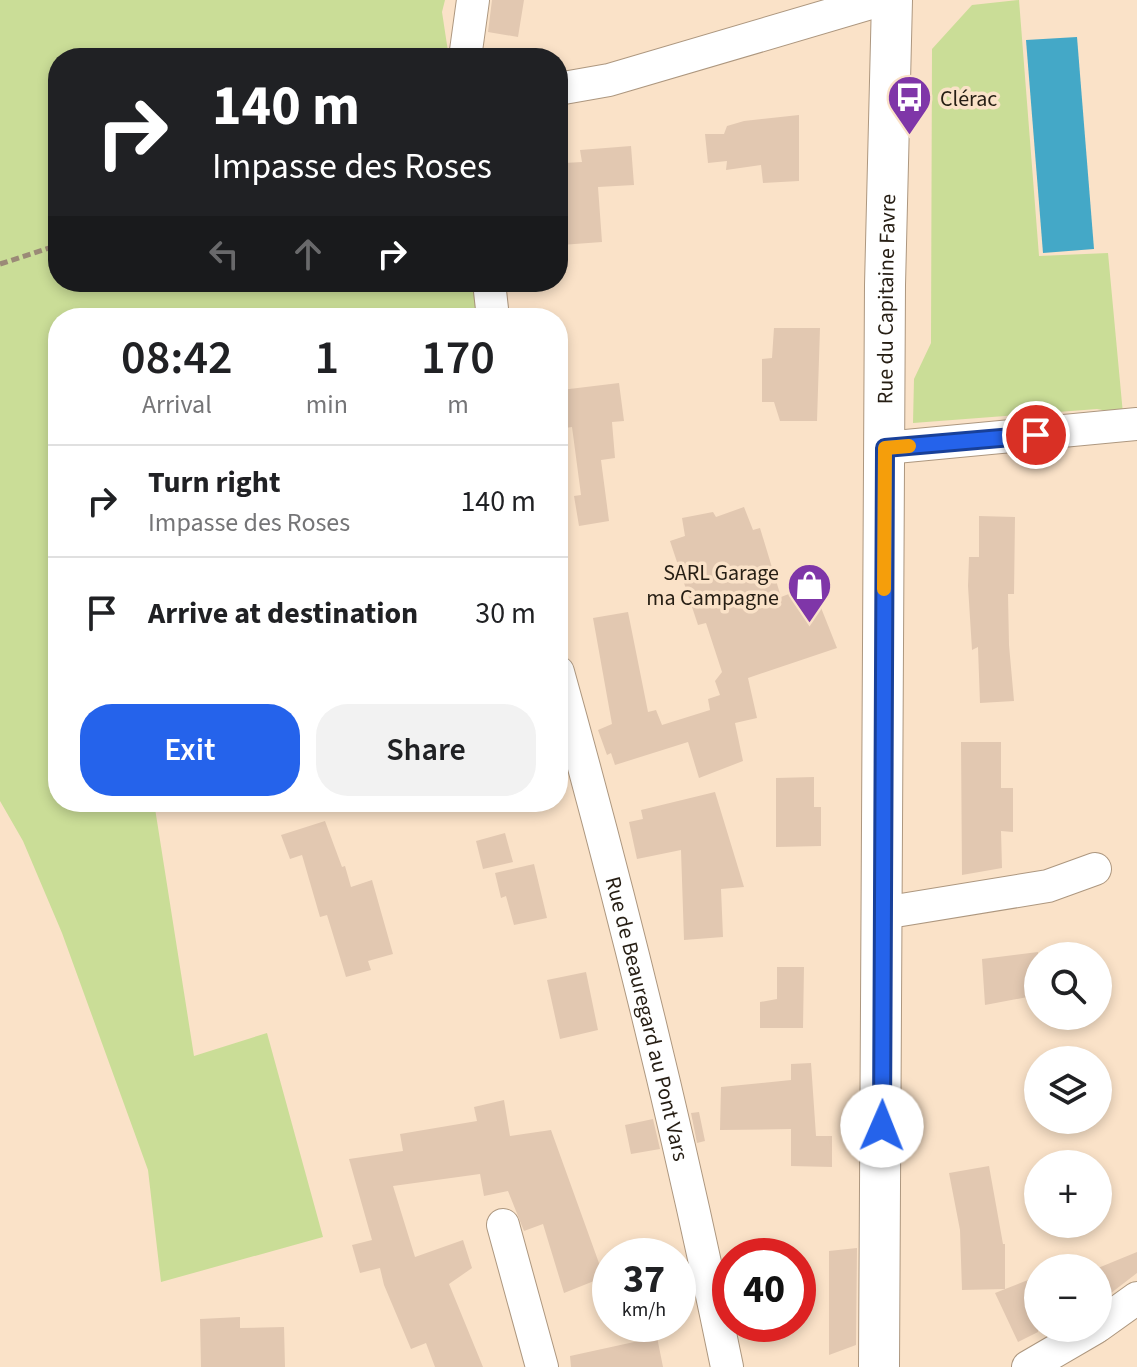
<!DOCTYPE html>
<html lang="en">
<head>
<meta charset="utf-8">
<style>
	:root { --surface:#fff; --page:#f2f2f2; --text:#202124; --muted:#757577; --line:#e0e0e0; --accent:#2563eb }
	body { margin:0; font-family:"Source Sans 3",sans-serif; background:var(--page); color:var(--text); height:100vh; display:flex; flex-direction:column; font-size:30px; white-space:nowrap }
	* { box-sizing:border-box; margin:0 }
	p { font-size:26px; color:var(--muted) }
	.icon { flex:none; width:44px; height:44px; fill:none; stroke:currentColor; stroke-width:2; stroke-linecap:round; stroke-linejoin:round }
	.map { position:relative; flex:1; overflow:hidden }
	.details { position:absolute; left:48px; top:308px; width:520px; height:504px; display:flex; flex-direction:column; background:var(--surface); border-radius:32px; box-shadow:0 4px 12px #0003 }
	.details>* { flex:none }
	.guide { position:absolute; left:48px; top:48px; width:520px; height:244px; border-radius:32px; box-shadow:0 4px 12px #0003; background:#202124; color:#fff; overflow:hidden }
	.controls { position:absolute; left:1024px; top:942px; display:grid; gap:16px }
	.controls a { display:grid; place-items:center; width:88px; height:88px; border-radius:50%; background:var(--surface); box-shadow:0 4px 12px #0003; font-size:40px }
	.speed { position:absolute; left:592px; top:1238px; display:flex; gap:16px; font-size:40px; font-weight:700; text-align:center }
	.speed>* { display:grid; place-content:center; width:104px; height:104px; border-radius:50%; background:var(--surface); box-shadow:0 4px 12px #0003; line-height:1 }
	.speed small { font-size:20px; font-weight:400 }
	.speed .limit { border:12px solid #d22; background:#fff; color:#111 }
	.pin { position:absolute; display:grid; place-items:center; width:68px; height:68px; color:#fff; margin:-34px; border:4px solid #fff; border-radius:50%; box-shadow:0 2px 8px #0007 }
	.me { position:absolute; width:88px; margin:-44px; rotate:1deg; stroke-linejoin:round; filter:drop-shadow(0 0 6px #0008) }
	.turn { display:flex; align-items:center; gap:28px; height:168px; padding:0 32px; font-size:36px }
	.turn .icon { width:104px; height:104px; stroke-width:2.5 }
	.turn b { display:block; font-size:56px; line-height:68px }
	.lanes { display:flex; align-items:center; height:76px; padding:0 32px; background:#0003; justify-content:center; gap:40px; direction:ltr }
	.lanes .off { opacity:.35 }
	.eta { display:flex; justify-content:space-evenly; align-items:center; height:136px; text-align:center }
	.eta b { font-size:48px; font-weight:600; line-height:56px }
	.button { display:flex; gap:16px; margin-top:auto; padding:16px 32px }
	.button a { flex:1; height:92px; border-radius:32px; background:var(--accent); color:#fff; font-size:32px; font-weight:600; line-height:92px; text-align:center }
	.button a+a { background:var(--page); color:var(--text) }
	ul { padding:0; list-style:none }
	li { display:flex; align-items:center; gap:24px; height:112px; padding:0 32px; border-top:2px solid var(--line) }
	li div { flex:1 }
	li b { display:block; font-size:30px }
	li em { font-style:normal }
	.map>svg:first-child { display:block }
	.green { fill:#cadd97 }
	.water { fill:#44a8c7 }
	.building { fill:#e2c8b1 }
	.lines { fill:none; stroke-linecap:round; stroke-linejoin:round }
	.minor-casing { stroke:#ad977f; stroke-width:34 }
	.tertiary-casing { stroke:#ad977f; stroke-width:42 }
	.path { stroke:#9b8a77; stroke-width:5; stroke-dasharray:8 4; stroke-linecap:butt }
	.minor { stroke:#fff; stroke-width:32 }
	.tertiary { stroke:#fff; stroke-width:40 }
	.route-casing { stroke:#184099; stroke-width:20 }
	.route { stroke:#2563eb; stroke-width:14 }
	.slow { stroke:#f59e0b; stroke-width:14 }
	.labels { text-anchor:middle; stroke-width:7; stroke-linejoin:round; paint-order:stroke }
	.poi-label { font-size:22px; fill:#261e14; stroke:#fae2c8; text-anchor:start }
	.street-label { font-size:22px; fill:#261e14; stroke:#fae2c8 }
</style>
</head>
<body>
<div class="map">
<svg width="1137" height="1367" viewBox="0 0 1137 1367">
	<rect width="100%" height="100%" fill="#fae2c8"/>
	<!-- green -->
	<path class="green" d="M0,0H445L442,12L449,58H58V282H481L486,318H58V802H154L194,1056L267,1033L323,1237L161,1282L148,1170L62,933L23,841L0,801Z
		M1019,0L1039,256L1108,253L1123,414L1097,409L913,423L914,379L931,343L932,49L972,5Z"/>
	<!-- water -->
	<path class="water" d="M1077,37L1094,249L1043,253L1026,40Z"/>
	<!-- building -->
	<path class="building" d="M492,0H524L518,37L488,32Z
		M799,115V181L763,183L761,165L726,170L727,161L708,163L705,134H724L727,126L744,121Z
		M631,146L634,185L598,187L602,242L561,245L558,173H565L564,163L582,162L580,150Z
		M774,328H820L817,421H780L774,402H762V359L772,358Z
		M619,383L624,421L612,422L615,458L601,460L609,521L579,526L574,496L581,495L572,427L565,428L561,390Z
		M744,507L753,530L760,528L781,597L812,585L837,648L748,678L757,718L735,723L743,761L699,778L688,742L615,765L611,753L607,755L598,730L612,724L593,618L628,612L648,712L656,710L662,725L710,710L708,699L720,695L715,681L722,672L706,623L698,625L670,541L685,536L682,518L713,512L716,517Z
		M979,516L1015,517L1014,594H1008L1009,645L1014,701L980,703L978,647L972,650L968,586L969,557H979Z
		M961,742H1001V788H1013V832L1001,831L1002,868L962,875Z
		M814,777V807H821V846L776,847V778Z
		M715,792L744,887L721,889L723,937L684,940L681,850L637,859L629,822L643,819L641,810Z
		M325,821L342,867L345,866L351,887L372,880L393,954L368,961L371,970L346,977L327,915L320,917L302,855L290,859L281,835Z
		M505,833L513,862L483,869L476,841Z
		M534,864L547,918L514,925L506,896L501,898L495,873Z
		M1038,952V995L985,1005L982,959Z
		M777,967H804L803,1028H760V1002L777,999Z
		M586,972L598,1030L560,1039L547,980Z
		M811,1063L816,1136H832V1167L791,1166V1129L720,1130L721,1087L791,1080V1064Z
		M504,1100L510,1136L551,1130L604,1277L564,1293L543,1224L524,1231L508,1191L484,1196L480,1174L393,1186L415,1257L463,1240L472,1268L449,1284L483,1367H435L426,1343L411,1349L384,1285L380,1268L360,1273L352,1245L372,1240L349,1159L403,1151L400,1134L477,1121L474,1107Z
		M699,1112L705,1141L697,1143L691,1113Z
		M653,1119L660,1149L631,1154L625,1125Z
		M989,1166L1003,1244H1005V1289L962,1290L960,1230L949,1173Z
		M857,1248L856,1345L829,1355V1251Z
		M1137,1252V1273L1098,1303V1268Z
		M1038,1276V1332L1018,1342L995,1293Z
		M240,1317V1328L284,1327L285,1367H201L200,1319Z
		M657,1337L663,1367H571L570,1356Z"/>
	<g class="lines">
		<defs>
			<g id="minor">
				<path d="M465,58L473,0"/>
				<path d="M558,89L609,80L881,0"/>
				<path d="M489,282L493,318"/>
				<path d="M885,448L1137,424"/>
				<path id="s1" d="M558,672C622,902 679,1133 727,1367"/>
				<path d="M883,913L1048,886L1095,869"/>
				<path d="M503,1225L542,1367"/>
				<path d="M1098,1326L1137,1298"/>
				<path d="M1028,1367L1095,1328"/>
			</g>
			<g id="tertiary">
				<path id="s2" d="M879,1367L885,285L892,0"/>
			</g>
		</defs>
		<!-- minor casing -->
		<use href="#minor" class="minor-casing"/>
		<!-- tertiary casing -->
		<use href="#tertiary" class="tertiary-casing"/>
		<!-- path -->
		<path class="path" d="M0,264L58,245"/>
		<!-- minor -->
		<use href="#minor" class="minor"/>
		<!-- tertiary -->
		<use href="#tertiary" class="tertiary"/>
	</g>
	<g class="lines">
		<defs>
			<path id="route" d="M882,1126L885,448L1036,435"/>
		</defs>
		<!-- route casing -->
		<use href="#route" class="route-casing"/>
		<!-- route -->
		<use href="#route" class="route"/>
		<!-- slow -->
		<path class="slow" d="M884,589L885,448L909,446"/>
	</g>
	<!-- icons -->
	<defs>
		<symbol id="bus-pin" viewBox="-11 -11 22 30"><path d="M0 17L-7.5 6A9.5 9.5 0 1 1 7.5 6Z" fill="#7f36a8" stroke="#fae2c8"/><path d="M-5-6H5V4H4V6H2V4H-2V6H-4V4H-5ZM-3.5-4V0h7V-4ZM-3.5 1.2v1.5H-2V1.2ZM2 1.2v1.5H3.5V1.2Z" fill="#fff"/></symbol>
		<symbol id="shop-pin" viewBox="-11 -11 22 30"><path d="M0 17L-7.5 6A9.5 9.5 0 1 1 7.5 6Z" fill="#7f36a8" stroke="#fae2c8"/><path d="M-5-2.5h2.3a2.7 3.5 0 0 1 5.4 0H5L5.5 6h-11ZM-1.5-2.5h3a1.5 2.3 0 0 0-3 0Z" fill="#fff"/></symbol>
	</defs>
	<g fill-rule="evenodd">
		<use href="#bus-pin" x="884" y="72" width="51" height="69"/>
		<use href="#shop-pin" x="784" y="560" width="51" height="69"/>
	</g>
	<g class="labels">
		<!-- poi labels -->
		<g class="poi-label">
			<text x="940" y="106">Clérac</text>
			<text x="779" y="580" text-anchor="end">SARL Garage<tspan x="779" dy="25">ma Campagne</tspan></text>
		</g>
		<!-- street labels -->
		<g class="street-label">
			<text dy="8" stroke="none"><textPath href="#s2" startOffset="1068">Rue du Capitaine Favre</textPath></text>
			<text dy="8" stroke="none"><textPath href="#s1" startOffset="358">Rue de Beauregard au Pont Vars</textPath></text>
		</g>
	</g>
</svg>
<div class="controls">
<a><svg class="icon" aria-label="search" viewBox="0 0 24 24"><circle cx="10" cy="10" r="6"/><path d="M15 15l6 6"/></svg></a>
<a><svg class="icon" aria-label="layers" viewBox="0 0 24 24"><path d="M12 4l9 5-9 5-9-5zM3 14l9 5 9-5"/></svg></a>
<a>+</a>
<a>−</a>
</div>
<div class="speed"><div>37<small>km/h</small></div><div class="limit">40</div></div>
<div class="pin" style="left:1036px;top:435px;background:#d93025"><svg class="icon" aria-label="arrive" viewBox="0 0 24 24"><path d="M6 21V4h12l-3 4 3 4H6"/></svg></div>
<svg class="me" style="left:882px;top:1126px" viewBox="-20 -20 40 40"><circle r="19" fill="#fff"/><path d="M0-13L10 11 0 6-10 11z" fill="#2563eb"/></svg>
<div class="guide">
<div class="turn"><svg class="icon" aria-label="right" viewBox="0 0 24 24"><path d="M7 20v-9h11M14 6l5 5-5 5"/></svg><div><b>140 m</b>Impasse des Roses</div></div>
<div class="lanes"><svg class="icon off" aria-label="left" viewBox="0 0 24 24"><path d="M17 20v-9H6M10 6l-5 5 5 5"/></svg><svg class="icon off" aria-label="ahead" viewBox="0 0 24 24"><path d="M12 20V5M6 11l6-6 6 6"/></svg><svg class="icon" aria-label="right" viewBox="0 0 24 24"><path d="M7 20v-9h11M14 6l5 5-5 5"/></svg></div>
</div>
<section class="details">
<div class="eta">
<div><b>08:42</b><p>Arrival</p></div>
<div><b>1</b><p>min</p></div>
<div><b>170</b><p>m</p></div>
</div>
<ul>
<li><svg class="icon" aria-label="right" viewBox="0 0 24 24"><path d="M7 20v-9h11M14 6l5 5-5 5"/></svg><div><b>Turn right</b><p>Impasse des Roses</p></div><em>140 m</em></li>
<li><svg class="icon" aria-label="arrive" viewBox="0 0 24 24"><path d="M6 21V4h12l-3 4 3 4H6"/></svg><div><b>Arrive at destination</b></div><em>30 m</em></li>
</ul>
<div class="button"><a>Exit</a><a>Share</a></div>
</section>
</div>
</body>
</html>
